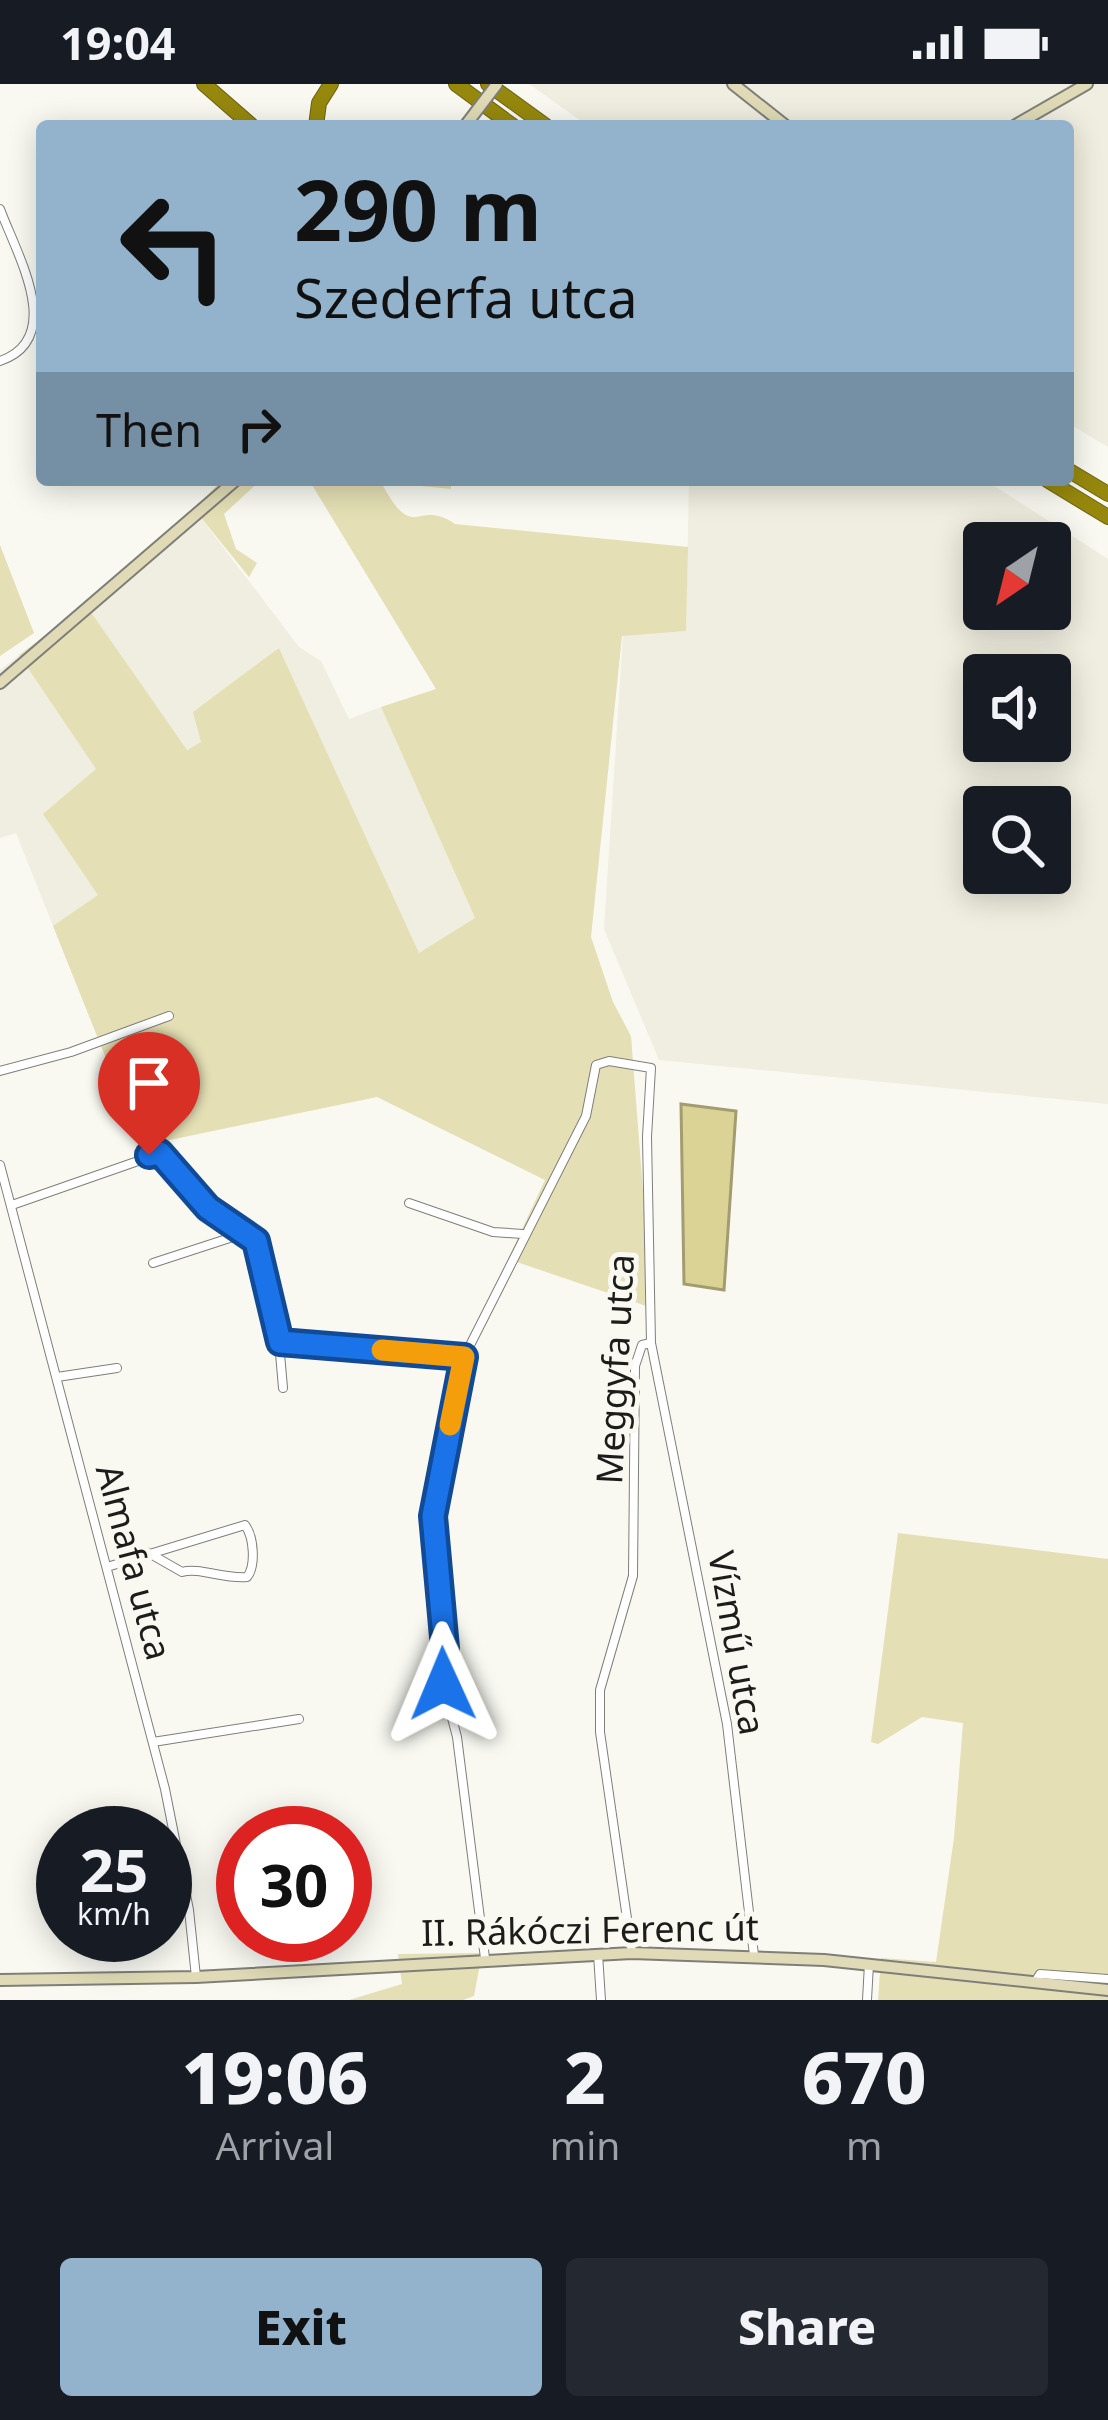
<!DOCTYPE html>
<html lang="en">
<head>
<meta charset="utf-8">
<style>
	:root { --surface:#171b24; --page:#242831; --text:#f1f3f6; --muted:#9ea1a6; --accent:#93b3cd }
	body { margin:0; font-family:"Noto Sans",sans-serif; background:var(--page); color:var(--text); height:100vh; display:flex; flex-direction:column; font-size:45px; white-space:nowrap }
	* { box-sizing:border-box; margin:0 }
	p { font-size:39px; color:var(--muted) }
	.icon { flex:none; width:66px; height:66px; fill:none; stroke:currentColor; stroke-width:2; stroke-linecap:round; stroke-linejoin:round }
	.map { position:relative; height:1916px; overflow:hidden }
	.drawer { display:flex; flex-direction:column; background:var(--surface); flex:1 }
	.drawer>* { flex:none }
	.guide { position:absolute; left:36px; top:36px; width:1038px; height:366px; border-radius:12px; box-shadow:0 6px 30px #0003; background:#93b3cd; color:#111; overflow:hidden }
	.needle { width:78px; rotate:215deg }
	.buttons { position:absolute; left:963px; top:438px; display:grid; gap:24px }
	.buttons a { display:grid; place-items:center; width:108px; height:108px; border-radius:12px; background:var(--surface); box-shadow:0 6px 30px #0003; font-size:60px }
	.speed { position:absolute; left:36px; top:1722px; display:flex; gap:24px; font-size:60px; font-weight:700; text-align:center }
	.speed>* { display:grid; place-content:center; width:156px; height:156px; border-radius:50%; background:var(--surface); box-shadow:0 6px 30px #0003; line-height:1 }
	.speed small { font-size:30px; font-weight:400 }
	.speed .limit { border:18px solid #d22; background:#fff; color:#111 }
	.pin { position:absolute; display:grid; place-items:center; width:102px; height:102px; color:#fff; margin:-123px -51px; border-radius:50% 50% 50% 0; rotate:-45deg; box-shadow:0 0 12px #0007 }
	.pin .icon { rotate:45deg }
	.me { position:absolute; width:132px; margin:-66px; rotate:359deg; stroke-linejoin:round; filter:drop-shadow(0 0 9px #0008) }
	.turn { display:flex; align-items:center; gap:42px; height:252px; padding:0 60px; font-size:54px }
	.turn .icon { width:156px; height:156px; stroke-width:2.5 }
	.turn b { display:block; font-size:84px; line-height:102px }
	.then { display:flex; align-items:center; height:114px; padding:0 60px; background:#0003; gap:24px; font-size:45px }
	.eta { display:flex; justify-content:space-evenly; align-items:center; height:204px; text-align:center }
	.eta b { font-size:72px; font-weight:800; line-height:84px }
	.action { display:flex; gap:24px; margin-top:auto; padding:24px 60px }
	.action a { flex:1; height:138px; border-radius:12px; background:var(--accent); color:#111; font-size:48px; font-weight:800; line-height:138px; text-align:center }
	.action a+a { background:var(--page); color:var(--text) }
	.status { display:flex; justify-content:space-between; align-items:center; height:84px; padding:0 60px; background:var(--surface); direction:ltr }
	.status svg { height:33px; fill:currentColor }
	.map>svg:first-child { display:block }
	.built { fill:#efeee0; fill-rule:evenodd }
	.green { fill:#e4dfb4 }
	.water { fill:#dbd395; stroke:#a29c70; stroke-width:3 }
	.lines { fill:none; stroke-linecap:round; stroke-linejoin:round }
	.street-casing { stroke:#7f7f79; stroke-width:10 }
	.secondary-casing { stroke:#7f7f79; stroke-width:14 }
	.highway-casing { stroke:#6b6212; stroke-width:16 }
	.street { stroke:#fff; stroke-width:8 }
	.secondary { stroke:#e0dbb6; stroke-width:10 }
	.highway { stroke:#96880d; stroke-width:14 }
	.secondary-bridge-casing { stroke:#7f7f79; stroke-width:14; stroke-linecap:butt }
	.secondary-bridge { stroke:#e0dbb6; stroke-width:10 }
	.route-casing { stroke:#114b97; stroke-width:30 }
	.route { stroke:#1a73e8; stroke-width:21 }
	.slow { stroke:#f59e0b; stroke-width:21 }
	.labels { text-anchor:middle; stroke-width:10; stroke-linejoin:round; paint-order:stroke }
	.street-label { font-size:36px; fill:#1c1c1a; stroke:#f9f9f2 }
</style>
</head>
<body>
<div class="status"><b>19:04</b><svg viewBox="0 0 49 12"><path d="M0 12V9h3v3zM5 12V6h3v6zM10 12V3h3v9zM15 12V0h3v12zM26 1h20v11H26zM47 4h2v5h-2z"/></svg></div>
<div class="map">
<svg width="1108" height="1916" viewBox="0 0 1108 1916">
	<rect width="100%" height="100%" fill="#f9f9f2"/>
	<!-- built -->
	<path class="built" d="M529,0H1108V363L1068,339V42H588Z
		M689,396H985L1108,475V1020L659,976L604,845L623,551L686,547ZM984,459H1050V525H984ZM984,591H1050V657H984ZM984,723H1050V789H984Z
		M194,425L299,563L321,577L349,635L381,623L475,834L419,870L279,564L201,659L186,666L86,521Z
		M19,571L97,686L99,812L53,842L16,749L0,754V586Z"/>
	<!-- green -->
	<path class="green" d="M222,396H261L224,430L236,465L257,479L249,493L194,425Z
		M309,396H451V405L381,398C415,462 416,413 455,440L688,463L686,547L622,552L591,853L613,918L631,952L652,1224L508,1175L545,1096L377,1013L141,1062L53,842L98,811L43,730L96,685L19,571L86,521L187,666L201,658L193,628L279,564L419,869L475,834L381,623L436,605Z
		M0,461L34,549L0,572Z
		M898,1449L1108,1475V1916H878L881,1874L936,1878L954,1754L963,1639L922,1633L878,1660L871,1658Z
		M482,1869L474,1912L463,1916H349L402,1900L398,1870Z"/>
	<!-- water -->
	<path class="water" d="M681,1020L736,1027L724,1206L684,1200Z"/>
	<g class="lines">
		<defs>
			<path id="street" d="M0,125C16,169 67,254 0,277
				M0,987L71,968L169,932
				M0,1081L165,1705L189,1826L196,1893
				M409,1119L493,1148L523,1150
				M12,1121L161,1069L208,1124L256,1157L279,1258L464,1272
				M153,1179L245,1149
				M279,1258L283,1304
				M57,1293L117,1284
				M107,1483L245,1441C254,1453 256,1482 247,1493C223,1495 199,1483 182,1488L147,1468
				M153,1658L299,1635
				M632,1869L600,1648V1606L633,1492L635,1282L642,1261L651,1259
				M598,1870L601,1916
				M485,1874L457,1653L443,1600L445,1564L433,1432L460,1281L586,1032L596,981L609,977L651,984L647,1053L651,1259L727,1640L754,1871
				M1035,1898L1040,1890L1108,1895
				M867,1916L869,1880"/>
			<path id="secondary" d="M733,0L786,42
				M1014,42L1087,0
				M0,599L236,396
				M0,1896L196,1893L632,1869L824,1876L1108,1906"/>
			<path id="highway" d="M204,0L252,42
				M456,0L513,42
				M488,0L546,42
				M316,42L319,19L331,0
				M1068,386L1108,410
				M1047,396L1108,433"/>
		</defs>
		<!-- street casing -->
		<use href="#street" class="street-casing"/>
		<!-- secondary casing -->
		<use href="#secondary" class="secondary-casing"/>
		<!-- highway casing -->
		<use href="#highway" class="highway-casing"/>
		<!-- street -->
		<use href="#street" class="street"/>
		<!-- secondary -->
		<use href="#secondary" class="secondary"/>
		<!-- highway -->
		<use href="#highway" class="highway"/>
		<defs>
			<path id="secondary-bridge" d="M465,42L497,0"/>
		</defs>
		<!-- secondary-bridge casing -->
		<use href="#secondary-bridge" class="secondary-bridge-casing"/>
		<!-- secondary-bridge -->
		<use href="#secondary-bridge" class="secondary-bridge"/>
	</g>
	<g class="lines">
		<defs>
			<path id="route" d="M149,1071L160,1069L208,1124L256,1157L280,1258L464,1273L433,1432L445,1564L443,1600"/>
		</defs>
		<!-- route casing -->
		<use href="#route" class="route-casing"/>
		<!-- route -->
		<use href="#route" class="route"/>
		<!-- slow -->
		<path class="slow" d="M382,1266L464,1273L450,1341"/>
	</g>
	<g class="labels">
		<!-- street labels -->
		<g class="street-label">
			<text transform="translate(615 1285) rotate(-87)" y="13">Meggyfa utca</text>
			<text transform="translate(134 1478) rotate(75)" y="13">Almafa utca</text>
			<text transform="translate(737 1559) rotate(80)" y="13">Vízmű utca</text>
			<text transform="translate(590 1846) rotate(-1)" y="13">II. Rákóczi Ferenc út</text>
		</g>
	</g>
</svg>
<div class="buttons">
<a><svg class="needle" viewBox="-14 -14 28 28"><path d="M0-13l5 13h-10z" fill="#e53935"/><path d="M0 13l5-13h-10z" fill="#9ea1a6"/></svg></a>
<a><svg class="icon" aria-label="sound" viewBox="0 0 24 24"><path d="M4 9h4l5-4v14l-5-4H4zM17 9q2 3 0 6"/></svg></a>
<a><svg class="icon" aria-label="search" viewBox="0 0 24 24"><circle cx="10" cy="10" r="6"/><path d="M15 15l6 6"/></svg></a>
</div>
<div class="speed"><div>25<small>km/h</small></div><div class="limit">30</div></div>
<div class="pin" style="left:149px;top:1071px;background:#d93025"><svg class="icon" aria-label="arrive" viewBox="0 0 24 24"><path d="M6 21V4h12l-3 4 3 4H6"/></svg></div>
<svg class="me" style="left:443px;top:1600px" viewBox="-20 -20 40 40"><path d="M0-17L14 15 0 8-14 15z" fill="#1a73e8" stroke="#fff" stroke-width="4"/></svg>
<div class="guide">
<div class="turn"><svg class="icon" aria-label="left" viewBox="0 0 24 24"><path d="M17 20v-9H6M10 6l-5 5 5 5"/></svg><div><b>290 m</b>Szederfa utca</div></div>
<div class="then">Then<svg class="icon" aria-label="right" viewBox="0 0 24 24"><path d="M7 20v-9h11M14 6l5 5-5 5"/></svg></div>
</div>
</div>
<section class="drawer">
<div class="eta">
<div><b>19:06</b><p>Arrival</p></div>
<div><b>2</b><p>min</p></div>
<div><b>670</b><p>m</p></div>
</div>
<div class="action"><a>Exit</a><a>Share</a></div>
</section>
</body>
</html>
